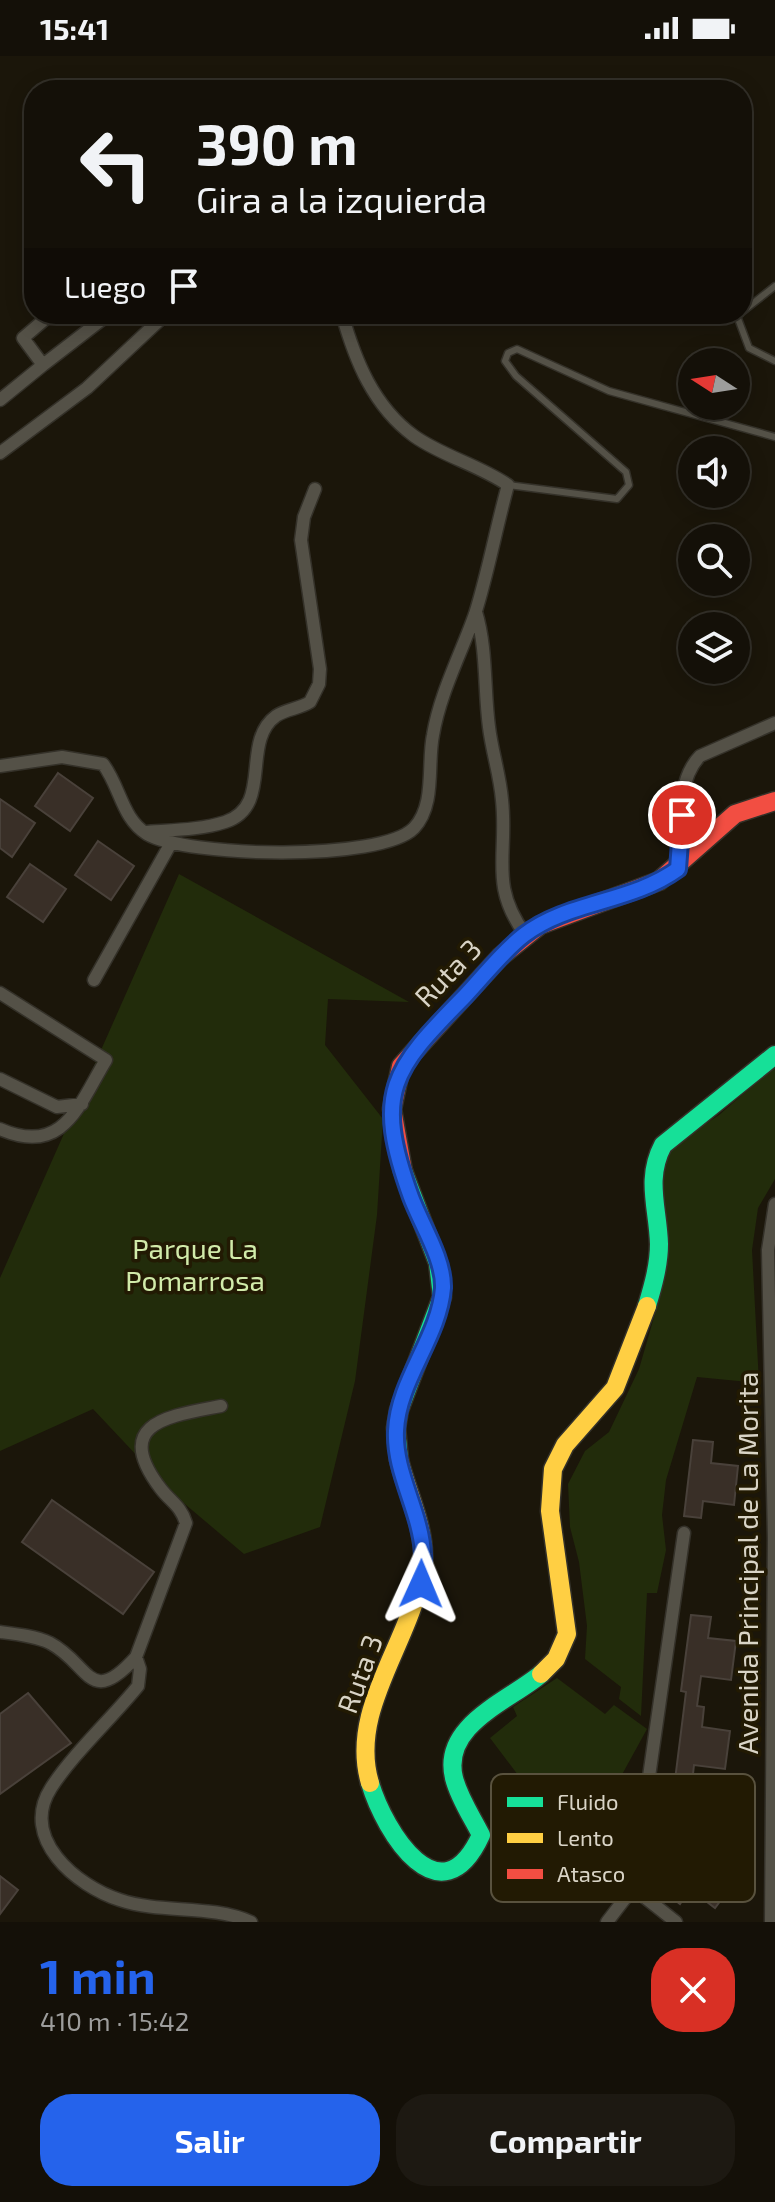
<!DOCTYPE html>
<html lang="es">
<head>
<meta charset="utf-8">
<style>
	:root { --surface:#141008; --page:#1d1912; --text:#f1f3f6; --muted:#9d9d9c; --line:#333029; --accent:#2563eb }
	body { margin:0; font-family:"Exo 2",sans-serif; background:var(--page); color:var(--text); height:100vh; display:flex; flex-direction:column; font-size:30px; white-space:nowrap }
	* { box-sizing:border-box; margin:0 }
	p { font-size:26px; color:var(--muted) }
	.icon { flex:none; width:44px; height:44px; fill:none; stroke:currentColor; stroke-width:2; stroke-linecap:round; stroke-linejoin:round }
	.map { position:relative; height:1866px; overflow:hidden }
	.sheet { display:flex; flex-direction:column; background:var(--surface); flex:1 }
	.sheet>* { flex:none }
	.top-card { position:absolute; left:24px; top:24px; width:728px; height:244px; border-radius:32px; box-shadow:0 4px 20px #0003,0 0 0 2px var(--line); background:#141008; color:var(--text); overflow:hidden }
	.needle { width:52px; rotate:282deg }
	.fabs { position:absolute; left:678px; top:292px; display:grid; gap:16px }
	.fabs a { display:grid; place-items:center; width:72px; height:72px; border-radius:50%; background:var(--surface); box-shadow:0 4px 20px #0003,0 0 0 2px var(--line); font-size:40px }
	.pin { position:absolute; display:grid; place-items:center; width:68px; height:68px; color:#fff; margin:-34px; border:4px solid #fff; border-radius:50%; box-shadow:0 2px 8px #0007 }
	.me { position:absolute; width:88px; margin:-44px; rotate:1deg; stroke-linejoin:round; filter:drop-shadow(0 0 6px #0008) }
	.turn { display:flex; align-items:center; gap:28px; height:168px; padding:0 40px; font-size:36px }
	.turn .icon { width:104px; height:104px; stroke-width:2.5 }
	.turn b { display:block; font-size:56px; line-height:68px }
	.then { display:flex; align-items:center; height:76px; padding:0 40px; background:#0003; gap:16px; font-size:30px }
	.round { display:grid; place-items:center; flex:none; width:84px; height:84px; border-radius:32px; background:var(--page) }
	.summary { display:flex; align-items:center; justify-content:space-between; height:136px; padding:0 40px }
	h1 { font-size:48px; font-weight:700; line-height:60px; color:var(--accent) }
	.action { display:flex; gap:16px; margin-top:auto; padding:16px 40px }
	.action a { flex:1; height:92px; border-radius:32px; background:var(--accent); color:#fff; font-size:32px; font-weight:700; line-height:92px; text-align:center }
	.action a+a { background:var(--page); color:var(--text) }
	.status { display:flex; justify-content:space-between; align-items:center; height:56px; padding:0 40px; background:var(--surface); direction:ltr }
	.status svg { height:22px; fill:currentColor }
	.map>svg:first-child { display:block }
	.green { fill:#222c0b }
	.building { fill:#392f27; stroke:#49413a; stroke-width:2 }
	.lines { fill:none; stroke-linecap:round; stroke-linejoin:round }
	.lane-casing { stroke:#343129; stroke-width:9 }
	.street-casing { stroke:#343129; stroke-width:15 }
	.fast-casing { stroke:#343129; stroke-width:21 }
	.slow-casing { stroke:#343129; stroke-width:21 }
	.jam-casing { stroke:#343129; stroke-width:21 }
	.lane { stroke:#545147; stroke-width:6 }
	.street { stroke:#545147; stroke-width:12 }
	.fast { stroke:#16e098; stroke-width:18 }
	.slow { stroke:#ffcf43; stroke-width:18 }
	.jam { stroke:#f24e42; stroke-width:18 }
	.route-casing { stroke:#184099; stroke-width:20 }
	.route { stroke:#2563eb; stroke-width:14 }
	.labels { text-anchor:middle; stroke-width:7; stroke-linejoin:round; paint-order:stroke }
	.street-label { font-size:28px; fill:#d9d4c6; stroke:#221a03 }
	.park-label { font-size:28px; fill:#d1ebaa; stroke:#221a03 }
	.key { fill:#221a03; stroke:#59523e; stroke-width:2 }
	.key-label { font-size:22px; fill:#d9d4c6 }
</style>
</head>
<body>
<div class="status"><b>15:41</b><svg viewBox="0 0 49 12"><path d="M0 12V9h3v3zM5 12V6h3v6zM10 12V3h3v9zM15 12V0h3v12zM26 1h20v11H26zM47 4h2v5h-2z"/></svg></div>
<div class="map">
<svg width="775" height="1866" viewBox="0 0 775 1866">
	<rect width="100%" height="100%" fill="#1b160a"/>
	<!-- green -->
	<path class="green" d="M179,818L409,946L328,943L325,989L383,1063L377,1159L355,1325L320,1471L244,1498L173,1438L93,1353L0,1395V1222Z
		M775,1010V1123L758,1152L752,1194L759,1327L697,1321L666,1424L662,1459L666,1494L657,1537H647L641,1660L619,1643L621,1631L585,1603L587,1570L579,1506L570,1471L568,1428L585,1395L609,1376L639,1313L659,1244L668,1201L656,1140L660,1107L677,1086L719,1059Z
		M557,1622L605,1658L614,1649L647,1673L619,1724L618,1787L575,1812L555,1840C554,1809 551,1785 536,1758L537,1753L532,1752L524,1727L490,1682L517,1660L513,1651Z"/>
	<!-- building -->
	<path class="building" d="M58,717L93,742L70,775L35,750Z
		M0,743L35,767L12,801L0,792Z
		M98,785L134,810L111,844L75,819Z
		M30,808L66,833L43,866L7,841Z
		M693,1384L713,1386L711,1407L738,1410L734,1449L703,1445L701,1462L684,1460Z
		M52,1444L154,1516L123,1558L22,1486Z
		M691,1559L711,1561L708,1582L736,1585L731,1624L701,1620L697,1650L704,1651L702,1671L730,1675L725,1713L694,1709L692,1727L675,1724L686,1636L681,1635Z
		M28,1637L71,1687L0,1738V1658Z
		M712,1776L728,1787L716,1804L738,1821L715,1852L690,1833L680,1848L666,1837Z
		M0,1820L18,1834L0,1858Z"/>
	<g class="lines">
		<defs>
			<path id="lane" d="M742,256L775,230
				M740,258L737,260L749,292L775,305
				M508,429L617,443L629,429L626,416L516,320L505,305L508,297L517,293L609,335L775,381"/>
			<path id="street" d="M51,258L23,282L43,309L109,258
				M0,344L43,309
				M0,397L87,332L166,258
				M476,556C487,592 484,634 489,671C492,696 500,719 502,744C508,799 489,829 525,878
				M0,710L62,701L103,708C120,730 122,763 147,778C186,801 381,806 414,772C436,749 427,708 433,679C440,637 461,598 475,558C488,517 496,472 508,429C479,409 442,400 414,380C373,350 355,304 342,258
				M144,776C170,774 201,774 225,766C274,750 240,686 276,660C286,653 299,653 310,646L319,628L320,613L301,484L304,461L315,433
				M678,810C681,777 675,725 700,700L775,667
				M94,924L171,787
				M0,937L106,1004C79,1048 64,1101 0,1073
				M0,1023L57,1051L82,1048
				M0,1576C16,1578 35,1580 50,1587C90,1608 89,1653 136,1601L186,1467C181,1450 171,1446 161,1433C110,1366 170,1360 221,1350
				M136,1601L140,1613L138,1630C112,1662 72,1699 51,1732C19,1782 76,1830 120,1844C162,1858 210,1848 251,1866
				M607,1866L633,1832
				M676,1866L633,1832L684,1477
				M771,1866L774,1482L768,1194L775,1148"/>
			<path id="fast" d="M647,1250C653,1230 659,1209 659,1188C658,1152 645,1123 663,1089L775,999
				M399,1404L396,1372L399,1354L442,1241L438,1207L403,1115
				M370,1727C385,1777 441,1866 481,1779C472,1761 459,1742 454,1722C441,1669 509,1645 541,1618"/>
			<path id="slow" d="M541,1618L556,1603L567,1578L550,1455L553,1413L565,1389L615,1332L647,1250
				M370,1727C347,1650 417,1580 423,1505C425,1471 407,1436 399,1404"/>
			<path id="jam" d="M403,1115L392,1053L401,1010L500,901L540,869L659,825L735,758L775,745"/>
		</defs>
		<!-- lane casing -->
		<use href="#lane" class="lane-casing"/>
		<!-- street casing -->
		<use href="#street" class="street-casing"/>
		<!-- fast casing -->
		<use href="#fast" class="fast-casing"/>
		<!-- slow casing -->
		<use href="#slow" class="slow-casing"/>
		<!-- jam casing -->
		<use href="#jam" class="jam-casing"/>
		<!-- lane -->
		<use href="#lane" class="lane"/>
		<!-- street -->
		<use href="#street" class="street"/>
		<!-- fast -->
		<use href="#fast" class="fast"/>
		<!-- slow -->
		<use href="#slow" class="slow"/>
		<!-- jam -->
		<use href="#jam" class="jam"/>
	</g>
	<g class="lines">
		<defs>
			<path id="route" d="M421,1528C422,1519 424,1508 423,1498C421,1456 394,1417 396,1375C398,1324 439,1282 443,1232C444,1203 421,1168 411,1141C373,1036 392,1014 465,940C484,920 502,896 524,879C568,845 631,847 678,813L682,759"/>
		</defs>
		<!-- route casing -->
		<use href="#route" class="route-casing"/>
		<!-- route -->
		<use href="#route" class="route"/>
	</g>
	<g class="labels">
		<!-- street labels -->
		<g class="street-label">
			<text transform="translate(448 917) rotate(-46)" y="10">Ruta 3</text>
			<text transform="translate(748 1507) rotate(-90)" y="10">Avenida Principal de La Morita</text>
			<text transform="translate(360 1618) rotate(-70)" y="10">Ruta 3</text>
		</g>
		<!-- park labels -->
		<g class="park-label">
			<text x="195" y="1203">Parque La<tspan x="195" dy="32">Pomarrosa</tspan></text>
		</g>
	</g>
	<!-- legend -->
	<rect x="491" y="1718" width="264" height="128" rx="12" class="key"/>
	<rect x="507" y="1741" width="36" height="10" fill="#16e098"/>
	<rect x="507" y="1777" width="36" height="10" fill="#ffcf43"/>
	<rect x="507" y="1813" width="36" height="10" fill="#f24e42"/>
	<g class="key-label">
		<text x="557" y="1754">Fluido</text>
		<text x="557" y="1790">Lento</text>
		<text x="557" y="1826">Atasco</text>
	</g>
</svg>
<div class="fabs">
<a><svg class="needle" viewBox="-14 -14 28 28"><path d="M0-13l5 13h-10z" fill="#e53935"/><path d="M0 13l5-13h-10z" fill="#9d9d9c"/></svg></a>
<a><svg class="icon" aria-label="sound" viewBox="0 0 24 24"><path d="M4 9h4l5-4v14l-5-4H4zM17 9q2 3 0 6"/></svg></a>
<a><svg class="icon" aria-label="search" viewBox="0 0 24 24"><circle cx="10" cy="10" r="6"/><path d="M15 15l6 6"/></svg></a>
<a><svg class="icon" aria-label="layers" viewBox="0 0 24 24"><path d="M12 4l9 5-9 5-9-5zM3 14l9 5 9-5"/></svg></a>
</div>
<div class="pin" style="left:682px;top:759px;background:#d93025"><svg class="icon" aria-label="arrive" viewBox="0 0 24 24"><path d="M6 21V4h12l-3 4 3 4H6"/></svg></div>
<svg class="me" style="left:421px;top:1528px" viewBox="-20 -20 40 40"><path d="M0-17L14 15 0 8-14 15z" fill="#2563eb" stroke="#fff" stroke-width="4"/></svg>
<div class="top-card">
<div class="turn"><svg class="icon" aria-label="left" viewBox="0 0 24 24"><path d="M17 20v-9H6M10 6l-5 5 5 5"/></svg><div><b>390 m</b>Gira a la izquierda</div></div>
<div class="then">Luego<svg class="icon" aria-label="arrive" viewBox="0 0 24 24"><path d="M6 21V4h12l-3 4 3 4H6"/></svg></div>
</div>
</div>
<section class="sheet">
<div class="summary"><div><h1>1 min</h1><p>410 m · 15:42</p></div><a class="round" style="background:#d93025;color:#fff"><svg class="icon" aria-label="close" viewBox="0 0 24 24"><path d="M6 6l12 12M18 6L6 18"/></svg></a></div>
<div class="action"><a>Salir</a><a>Compartir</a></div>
</section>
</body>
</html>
